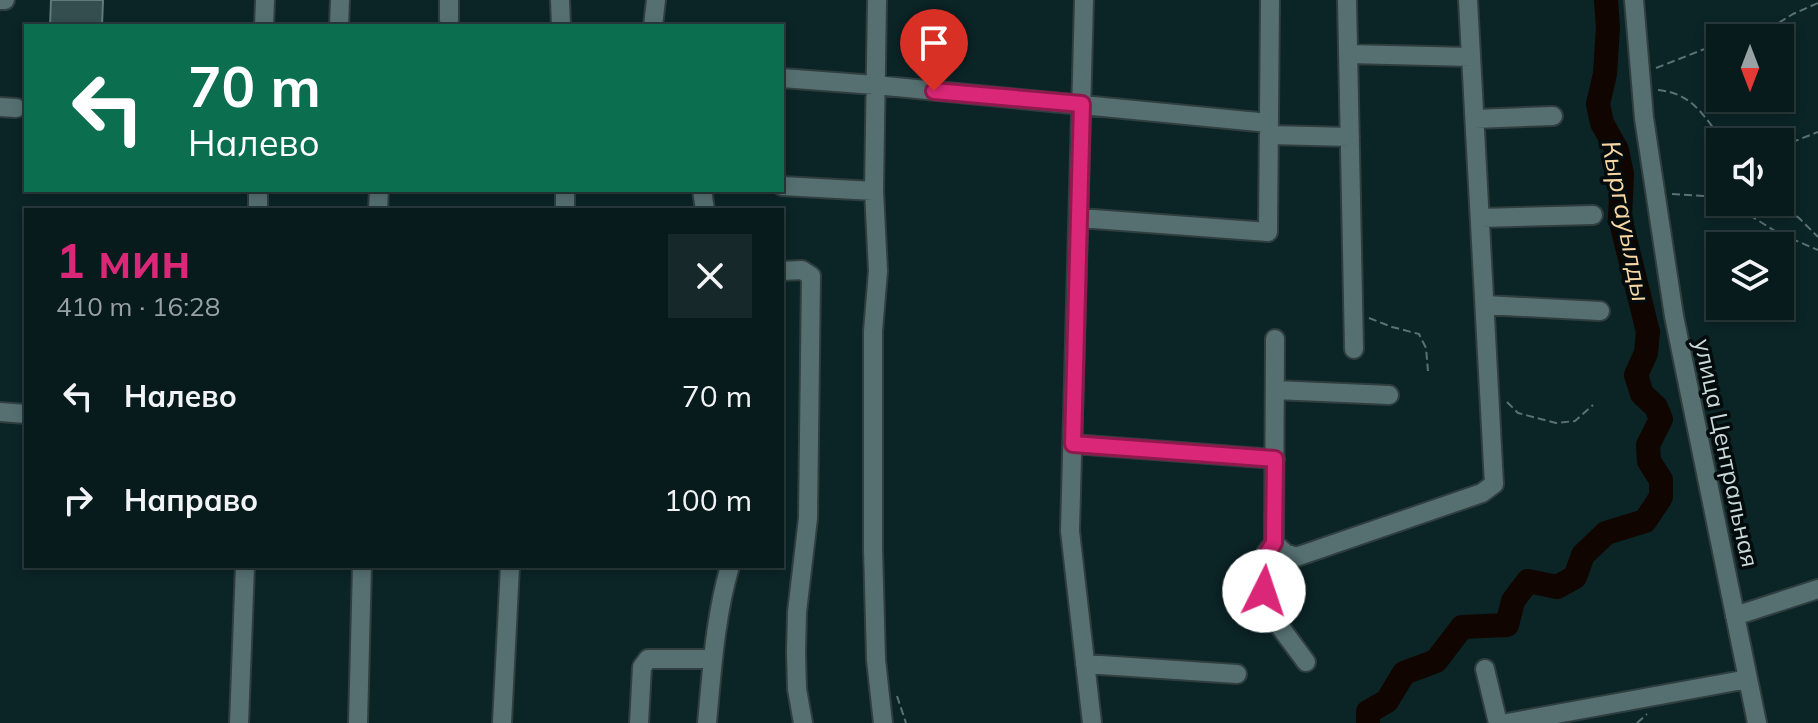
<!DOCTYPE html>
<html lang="ru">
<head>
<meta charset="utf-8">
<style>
	:root { --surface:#081b1c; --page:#162829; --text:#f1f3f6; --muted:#98a1a3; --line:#29393b; --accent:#db2777 }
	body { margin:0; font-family:Mulish,sans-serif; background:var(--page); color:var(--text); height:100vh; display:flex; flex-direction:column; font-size:30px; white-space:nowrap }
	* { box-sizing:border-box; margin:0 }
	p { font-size:26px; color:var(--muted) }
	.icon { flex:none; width:44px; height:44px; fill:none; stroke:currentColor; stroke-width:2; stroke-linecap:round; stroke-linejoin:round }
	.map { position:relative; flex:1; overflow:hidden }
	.sheet { position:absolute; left:24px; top:208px; width:760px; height:360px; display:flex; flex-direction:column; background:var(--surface); border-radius:0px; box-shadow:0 4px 12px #0003,0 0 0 2px var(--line) }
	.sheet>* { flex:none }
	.banner { position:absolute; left:24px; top:24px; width:760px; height:168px; border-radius:0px; box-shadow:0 4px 12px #0003,0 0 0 2px var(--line); background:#0b6e4f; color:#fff; overflow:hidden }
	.needle { width:52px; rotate:180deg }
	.controls { position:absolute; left:1706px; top:24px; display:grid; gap:16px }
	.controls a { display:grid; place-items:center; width:88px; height:88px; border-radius:0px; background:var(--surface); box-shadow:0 4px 12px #0003,0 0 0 2px var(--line); font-size:40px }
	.pin { position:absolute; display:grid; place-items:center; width:68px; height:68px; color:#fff; margin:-82px -34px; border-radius:50% 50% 50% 0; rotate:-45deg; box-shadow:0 0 8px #0007 }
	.pin .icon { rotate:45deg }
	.me { position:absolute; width:88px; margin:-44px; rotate:4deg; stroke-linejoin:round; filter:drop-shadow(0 0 6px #0008) }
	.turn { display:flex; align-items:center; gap:28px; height:168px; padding:0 32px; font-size:36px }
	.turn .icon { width:104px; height:104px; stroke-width:2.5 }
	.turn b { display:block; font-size:56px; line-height:68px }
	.round { display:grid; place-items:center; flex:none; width:84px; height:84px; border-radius:0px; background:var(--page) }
	.summary { display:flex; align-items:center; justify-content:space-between; height:136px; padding:0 32px }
	h1 { font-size:48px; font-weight:700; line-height:60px; color:var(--accent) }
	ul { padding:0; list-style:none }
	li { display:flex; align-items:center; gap:24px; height:104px; padding:0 32px }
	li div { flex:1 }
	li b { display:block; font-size:30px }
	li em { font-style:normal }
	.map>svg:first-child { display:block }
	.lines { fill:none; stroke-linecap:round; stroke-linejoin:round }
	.river { stroke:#110500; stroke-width:24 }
	.building { fill:#344d4f; stroke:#5f7a7c; stroke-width:2 }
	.minor-casing { stroke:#303e3f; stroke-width:22 }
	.path { stroke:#5c7173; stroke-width:2; stroke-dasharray:8 4; stroke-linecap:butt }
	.minor { stroke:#567072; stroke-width:18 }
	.route-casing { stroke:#8e194d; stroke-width:20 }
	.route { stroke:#db2777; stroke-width:14 }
	.labels { text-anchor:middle; stroke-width:7; stroke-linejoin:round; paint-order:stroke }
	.street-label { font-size:24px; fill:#c9d8d9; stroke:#030b0c }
	.water-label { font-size:26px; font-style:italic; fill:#f8d6a3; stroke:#030b0c }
</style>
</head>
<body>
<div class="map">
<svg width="1818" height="723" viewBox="0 0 1818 723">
	<rect width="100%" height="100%" fill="#0b2426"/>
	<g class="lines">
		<!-- river -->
		<path class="river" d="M1368,723V712L1387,701L1404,673L1436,661L1462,627L1507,625L1513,601L1528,581L1557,587L1575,577L1583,555L1606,533L1645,521L1661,497V480L1649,461L1648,445L1661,419L1656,407L1642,394L1636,375L1646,353L1648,332L1620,218L1622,174L1617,150L1602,123L1598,104L1605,74L1608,27L1606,0"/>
	</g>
	<!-- building -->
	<path class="building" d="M51,0H103L102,26H50Z"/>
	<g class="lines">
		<defs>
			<path id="minor" d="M0,0H5
				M560,0L561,26
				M877,0L874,191L878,271L873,331V549L876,660L883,723
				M1084,0L1070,531L1092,723
				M1347,0L1354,349
				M1634,0L1644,118L1674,316L1757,723
				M449,20V0
				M264,26L265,0
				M339,26L340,0
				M653,26L656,0
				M1348,54L1471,57
				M782,78L875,85L1269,123
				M0,107L16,108
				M1475,119L1553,116
				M1269,135L1350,137
				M782,186L874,191
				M565,190V210
				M702,190L705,210
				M258,210V190
				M378,210L379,190
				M1080,218L1268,232L1270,0
				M1480,218L1593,215
				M782,271L802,270L811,276L808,518L797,612L796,652L797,689L803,723
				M1485,305L1600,311
				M1275,339L1274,543L1266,553L1262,573L1267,609L1306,662
				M1275,390L1389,395
				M0,412L26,414
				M1073,444L1275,459
				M1274,543L1285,553L1296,557L1482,493L1494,484L1468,0
				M1735,616L1818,589
				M1085,664L1237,674
				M1485,669L1498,723
				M239,723L245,566
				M358,723L362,566
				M502,723L510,566
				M639,723L642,667L648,659H713
				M707,723C712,670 715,617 730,566
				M1507,723L1748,679"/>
		</defs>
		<!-- minor casing -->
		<use href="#minor" class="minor-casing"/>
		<!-- path -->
		<path class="path" d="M1734,38L1762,33L1793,14L1818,3
			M1656,68L1720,43
			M1658,90C1693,93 1704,117 1724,142
			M1780,147L1818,132
			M1672,194L1720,197
			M1729,202L1778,233L1818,250
			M1777,202L1799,218L1818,237
			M1369,318L1392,327L1419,334L1426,348L1428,371
			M1507,402L1518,413L1556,423L1575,421L1593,405
			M897,696L906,723
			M1637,723L1647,714"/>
		<!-- minor -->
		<use href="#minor" class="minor"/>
	</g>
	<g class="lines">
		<defs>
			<path id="route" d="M934,91L1082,104L1073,444L1275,459L1274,543C1262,558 1262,573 1264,591"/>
		</defs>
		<!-- route casing -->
		<use href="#route" class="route-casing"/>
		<!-- route -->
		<use href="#route" class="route"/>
	</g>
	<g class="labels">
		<!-- street labels -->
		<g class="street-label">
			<text transform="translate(1726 453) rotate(78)" y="8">улица Центральная</text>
		</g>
		<!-- water labels -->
		<g class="water-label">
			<text transform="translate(1626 221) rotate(79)" y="9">Кыргауылды</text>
		</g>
	</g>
</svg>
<div class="controls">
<a><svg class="needle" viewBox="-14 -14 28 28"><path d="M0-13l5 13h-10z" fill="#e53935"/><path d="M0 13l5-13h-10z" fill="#98a1a3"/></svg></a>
<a><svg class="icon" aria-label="sound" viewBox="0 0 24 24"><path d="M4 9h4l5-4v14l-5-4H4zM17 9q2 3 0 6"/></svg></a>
<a><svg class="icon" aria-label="layers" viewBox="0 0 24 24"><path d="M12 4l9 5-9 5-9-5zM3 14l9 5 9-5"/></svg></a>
</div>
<div class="pin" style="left:934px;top:91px;background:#d93025"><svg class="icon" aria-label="arrive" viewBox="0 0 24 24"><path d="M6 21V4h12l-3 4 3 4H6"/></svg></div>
<svg class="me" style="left:1264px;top:591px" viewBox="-20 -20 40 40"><circle r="19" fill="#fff"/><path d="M0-13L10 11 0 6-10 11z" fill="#db2777"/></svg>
<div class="banner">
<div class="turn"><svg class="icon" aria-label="left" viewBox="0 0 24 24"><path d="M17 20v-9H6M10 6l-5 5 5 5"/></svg><div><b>70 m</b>Налево</div></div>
</div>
<section class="sheet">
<div class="summary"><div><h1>1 мин</h1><p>410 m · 16:28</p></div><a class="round"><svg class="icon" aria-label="close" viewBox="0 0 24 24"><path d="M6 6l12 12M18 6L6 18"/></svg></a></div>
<ul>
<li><svg class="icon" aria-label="left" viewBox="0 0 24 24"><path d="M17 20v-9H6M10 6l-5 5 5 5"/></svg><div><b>Налево</b></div><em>70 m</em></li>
<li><svg class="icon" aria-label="right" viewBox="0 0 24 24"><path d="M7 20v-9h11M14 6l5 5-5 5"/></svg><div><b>Направо</b></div><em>100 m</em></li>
</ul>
</section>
</div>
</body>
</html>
